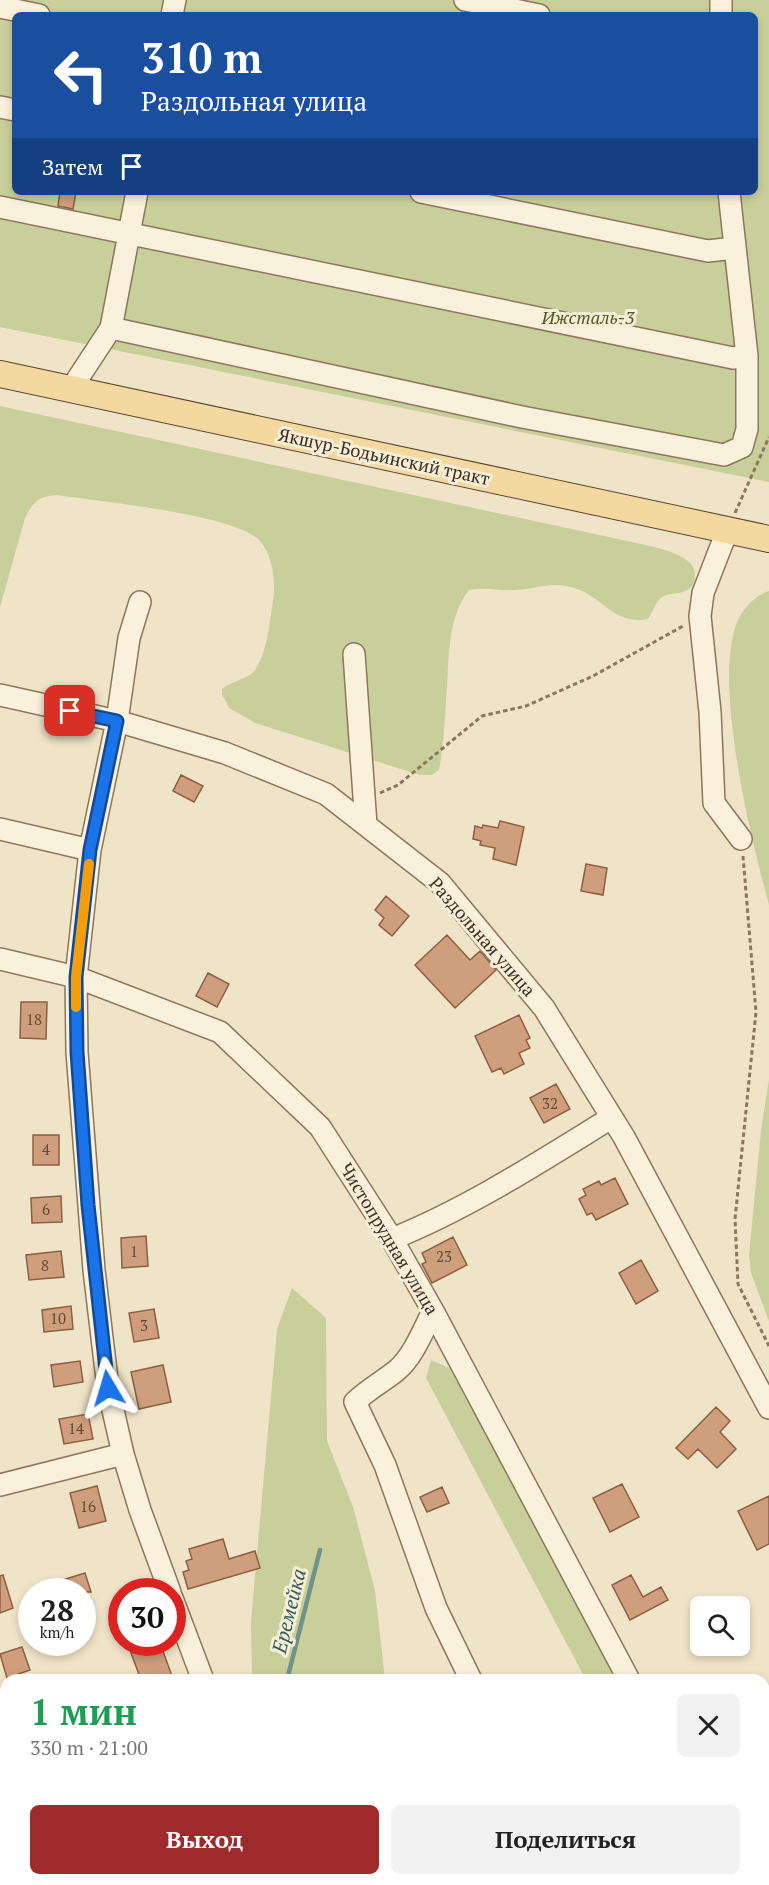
<!DOCTYPE html>
<html lang="ru">
<head>
<meta charset="utf-8">
<style>
	:root { --surface:#fff; --page:#f2f2f2; --text:#222; --muted:#767676; --accent:#9e2a2b }
	body { margin:0; font-family:"PT Serif",serif; background:var(--page); color:var(--text); height:100vh; display:flex; flex-direction:column; font-size:22px; white-space:nowrap }
	* { box-sizing:border-box; margin:0 }
	p { font-size:20px; color:var(--muted) }
	.icon { flex:none; width:33px; height:33px; fill:none; stroke:currentColor; stroke-width:2; stroke-linecap:round; stroke-linejoin:round }
	.map { position:relative; flex:1; overflow:hidden }
	.panel { position:absolute; left:0px; top:1674px; width:770px; height:212px; display:flex; flex-direction:column; background:var(--surface); border-radius:18px 18px 0 0; box-shadow:0 3px 9px #0003 }
	.panel>* { flex:none }
	.guide { position:absolute; left:12px; top:12px; width:746px; height:183px; border-radius:9px; box-shadow:0 3px 9px #0003; background:#1a4fa0; color:#fff; overflow:hidden }
	.fabs { position:absolute; left:690px; top:1596px; display:grid; gap:12px }
	.fabs a { display:grid; place-items:center; width:60px; height:60px; border-radius:9px; background:var(--surface); box-shadow:0 3px 9px #0003; font-size:30px }
	.speed { position:absolute; left:18px; top:1578px; display:flex; gap:12px; font-size:30px; font-weight:700; text-align:center }
	.speed>* { display:grid; place-content:center; width:78px; height:78px; border-radius:50%; background:var(--surface); box-shadow:0 3px 9px #0003; line-height:1 }
	.speed small { font-size:15px; font-weight:400 }
	.speed .limit { border:9px solid #d22; background:#fff; color:#111 }
	.pin { position:absolute; display:grid; place-items:center; width:51px; height:51px; color:#fff; margin:-26px; border-radius:12px; box-shadow:0 3px 9px #0006 }
	.me { position:absolute; width:66px; margin:-33px; rotate:353deg; stroke-linejoin:round; filter:drop-shadow(0 0 4px #0008) }
	.turn { display:flex; align-items:center; gap:21px; height:126px; padding:0 30px; font-size:27px }
	.turn .icon { width:78px; height:78px; stroke-width:2.5 }
	.turn b { display:block; font-size:42px; line-height:51px }
	.then { display:flex; align-items:center; height:57px; padding:0 30px; background:#0003; gap:12px; font-size:22px }
	.round { display:grid; place-items:center; flex:none; width:63px; height:63px; border-radius:9px; background:var(--page) }
	.summary { display:flex; align-items:center; justify-content:space-between; height:102px; padding:0 30px }
	h1 { font-size:36px; font-weight:800; line-height:45px; color:#1e9e55 }
	.action { display:flex; gap:12px; margin-top:auto; padding:12px 30px }
	.action a { flex:1; height:69px; border-radius:9px; background:var(--accent); color:#fff; font-size:24px; font-weight:800; line-height:69px; text-align:center }
	.action a+a { background:var(--page); color:var(--text) }
	.map>svg:first-child { display:block }
	.green { fill:#c9cf9b; fill-rule:evenodd }
	.lines { fill:none; stroke-linecap:round; stroke-linejoin:round }
	.stream { stroke:#6f938a; stroke-width:4.5 }
	.building { fill:#cf9f7d; stroke:#8d5f41; stroke-width:1.5 }
	.minor-casing { stroke:#8d765c; stroke-width:24 }
	.major-casing { stroke:#5b4430; stroke-width:28 }
	.path { stroke:#8d765c; stroke-width:3; stroke-dasharray:4.5 3; stroke-linecap:butt }
	.minor { stroke:#faf1dc; stroke-width:21 }
	.major { stroke:#f3d9a0; stroke-width:26 }
	.route-casing { stroke:#114b97; stroke-width:15 }
	.route { stroke:#1a73e8; stroke-width:10 }
	.slow { stroke:#f59e0b; stroke-width:10 }
	.labels { text-anchor:middle; stroke-width:6; stroke-linejoin:round; paint-order:stroke }
	.number-label { font-size:15px; fill:#624a37 }
	.park-label { font-size:18px; font-style:italic; fill:#4d5a26; stroke:#f7eed8 }
	.street-label { font-size:18px; fill:#3d2e20; stroke:#f7eed8 }
	.water-label { font-size:20px; font-style:italic; fill:#2f5d5a; stroke:#f7eed8 }
</style>
</head>
<body>
<div class="map">
<svg width="769" height="1885" viewBox="0 0 769 1885">
	<rect width="100%" height="100%" fill="#f0e4c8"/>
	<!-- green -->
	<path class="green" d="M0,0H769V482L0,327ZM15,15H754V192H15Z
		M0,406L632,542C649,546 695,553 695,574C695,578 694,584 691,587C683,595 673,592 664,596C656,600 653,612 648,619C614,626 601,595 574,588C549,580 534,591 510,590C496,590 483,587 469,590C448,617 449,655 447,688C445,715 444,743 439,770L432,775H420L255,723L229,708L222,694V689C231,682 242,680 251,674C266,663 270,619 273,601C276,583 273,554 259,540C233,514 96,501 56,495C37,497 34,502 25,518L0,607Z
		M769,591V905C752,843 710,675 739,618C745,606 757,595 769,591Z
		M769,1079V1321L751,1273L749,1255L761,1130Z
		M292,1288L326,1318L327,1441L353,1507L375,1590L385,1680H252L251,1621L277,1329Z
		M431,1360L449,1368L514,1483L617,1680H586L426,1378Z
		M265,1880H423L424,1885H266Z"/>
	<g class="lines">
		<!-- stream -->
		<path class="stream" d="M287,1680L320,1550
			M333,1880V1885"/>
	</g>
	<!-- building -->
	<path class="building" d="M60,192H76L73,209L58,206Z
		M181,775L203,786L194,802L173,791Z
		M500,821L524,827L516,865L493,859L495,848L480,845L481,841L473,839L475,826L482,828L483,825L498,828Z
		M586,864L607,868L603,895L581,891Z
		M386,896L409,916L392,936L379,925L384,918L375,910Z
		M447,935L470,960L480,951L496,970L455,1008L415,965Z
		M208,973L229,984L217,1007L196,996Z
		M21,1002H47L46,1039L20,1038Z
		M519,1015L530,1038L526,1040L530,1048L519,1053L524,1064L504,1074L501,1068L492,1072L475,1036Z
		M556,1084L570,1109L544,1123L530,1098Z
		M33,1135H59V1165H33Z
		M615,1178L628,1204L596,1220L592,1213L587,1215L579,1199L586,1195L583,1189L599,1181L601,1185Z
		M61,1196L62,1222L32,1223L31,1198Z
		M146,1236L148,1266L122,1268L121,1238Z
		M453,1237L467,1265L432,1283L422,1264L426,1262L422,1253Z
		M61,1251L64,1277L29,1280L26,1255Z
		M641,1260L658,1291L636,1304L619,1273Z
		M71,1306L73,1329L44,1332L42,1310Z
		M154,1309L159,1338L134,1342L129,1313Z
		M80,1361L83,1382L54,1387L51,1365Z
		M163,1365L171,1402L139,1409L131,1372Z
		M716,1407L730,1421L720,1432L736,1449L717,1468L698,1449L688,1459L676,1448Z
		M88,1414L93,1439L64,1444L59,1419Z
		M622,1484L639,1517L610,1532L593,1498Z
		M97,1486L106,1521L79,1528L70,1493Z
		M442,1487L449,1503L427,1512L420,1497Z
		M769,1496V1544L757,1550L738,1511Z
		M223,1539L229,1559L255,1551L260,1568L188,1589L183,1572L189,1570L186,1561L192,1559L189,1549Z
		M85,1573L91,1592H59L56,1582Z
		M3,1575L13,1608L0,1613V1576Z
		M631,1575L643,1597L661,1587L668,1600L630,1620L612,1585Z
		M160,1643L172,1676L161,1680H141L131,1653Z
		M22,1647L30,1670L7,1678L0,1654Z"/>
	<g class="lines">
		<defs>
			<path id="minor" d="M465,0L539,15
				M721,0V15
				M0,7L39,15
				M172,15L175,0
				M0,107L15,110
				M421,192L708,251L734,248
				M0,207L733,358L747,356
				M111,328L522,417L724,455L742,447L747,429V356L729,192
				M71,389L111,328L137,192
				M727,531L703,593L700,616L710,712L714,803L741,839
				M140,602L129,638L117,721L90,850L76,977L77,1052L94,1270L108,1388L123,1454L140,1510L170,1592
				M354,654L366,825
				M0,695L117,721L225,753L326,794L440,883L544,1008L624,1137L769,1408
				M0,829L90,850
				M0,959L76,977L220,1032L320,1127L392,1239L433,1311L629,1680
				M392,1239C469,1208 541,1161 611,1118
				M433,1311C423,1331 413,1357 396,1371C382,1382 367,1390 355,1402L385,1465L436,1608L471,1680
				M0,1485L123,1454
				M172,1598L203,1680
				M0,1741L6,1754
				M70,1880L73,1885
				M568,1880L571,1885
				M735,1880L738,1885
				M760,1885L769,1880"/>
			<path id="major" d="M0,374L769,539"/>
		</defs>
		<!-- minor casing -->
		<use href="#minor" class="minor-casing"/>
		<!-- major casing -->
		<use href="#major" class="major-casing"/>
		<!-- path -->
		<path class="path" d="M735,513L769,437
			M380,793L398,785L482,716L526,706L593,676L683,626
			M743,856L756,1012L735,1219L738,1284L769,1346"/>
		<!-- minor -->
		<use href="#minor" class="minor"/>
		<!-- major -->
		<use href="#major" class="major"/>
	</g>
	<g class="lines">
		<defs>
			<path id="route" d="M70,711L117,721L90,850L76,977L77,1052L88,1205L108,1388"/>
		</defs>
		<!-- route casing -->
		<use href="#route" class="route-casing"/>
		<!-- route -->
		<use href="#route" class="route"/>
		<!-- slow -->
		<path class="slow" d="M76,1007V977L89,864"/>
	</g>
	<g class="labels">
		<!-- number labels -->
		<g class="number-label">
			<text x="34" y="1025">18</text>
			<text x="550" y="1109">32</text>
			<text x="46" y="1155">4</text>
			<text x="46" y="1215">6</text>
			<text x="134" y="1257">1</text>
			<text x="444" y="1262">23</text>
			<text x="45" y="1271">8</text>
			<text x="58" y="1324">10</text>
			<text x="144" y="1331">3</text>
			<text x="76" y="1434">14</text>
			<text x="88" y="1512">16</text>
		</g>
		<!-- park labels -->
		<g class="park-label">
			<text x="588" y="324">Ижсталь-3</text>
		</g>
		<!-- street labels -->
		<g class="street-label">
			<text transform="translate(384 457) rotate(12)" y="6">Якшур-Бодьинский тракт</text>
			<text transform="translate(482 937) rotate(49)" y="6">Раздольная улица</text>
			<text transform="translate(389 1239) rotate(59)" y="6">Чистопрудная улица</text>
		</g>
		<!-- water labels -->
		<g class="water-label">
			<text transform="translate(289 1611) rotate(-76)" y="7">Еремейка</text>
		</g>
	</g>
</svg>
<div class="fabs">
<a><svg class="icon" aria-label="search" viewBox="0 0 24 24"><circle cx="10" cy="10" r="6"/><path d="M15 15l6 6"/></svg></a>
</div>
<div class="speed"><div>28<small>km/h</small></div><div class="limit">30</div></div>
<div class="pin" style="left:70px;top:711px;background:#d93025"><svg class="icon" aria-label="arrive" viewBox="0 0 24 24"><path d="M6 21V4h12l-3 4 3 4H6"/></svg></div>
<svg class="me" style="left:108px;top:1388px" viewBox="-20 -20 40 40"><path d="M0-17L14 15 0 8-14 15z" fill="#1a73e8" stroke="#fff" stroke-width="4"/></svg>
<div class="guide">
<div class="turn"><svg class="icon" aria-label="left" viewBox="0 0 24 24"><path d="M17 20v-9H6M10 6l-5 5 5 5"/></svg><div><b>310 m</b>Раздольная улица</div></div>
<div class="then">Затем<svg class="icon" aria-label="arrive" viewBox="0 0 24 24"><path d="M6 21V4h12l-3 4 3 4H6"/></svg></div>
</div>
<section class="panel">
<div class="summary"><div><h1>1 мин</h1><p>330 m · 21:00</p></div><a class="round"><svg class="icon" aria-label="close" viewBox="0 0 24 24"><path d="M6 6l12 12M18 6L6 18"/></svg></a></div>
<div class="action"><a>Выход</a><a>Поделиться</a></div>
</section>
</div>
</body>
</html>
